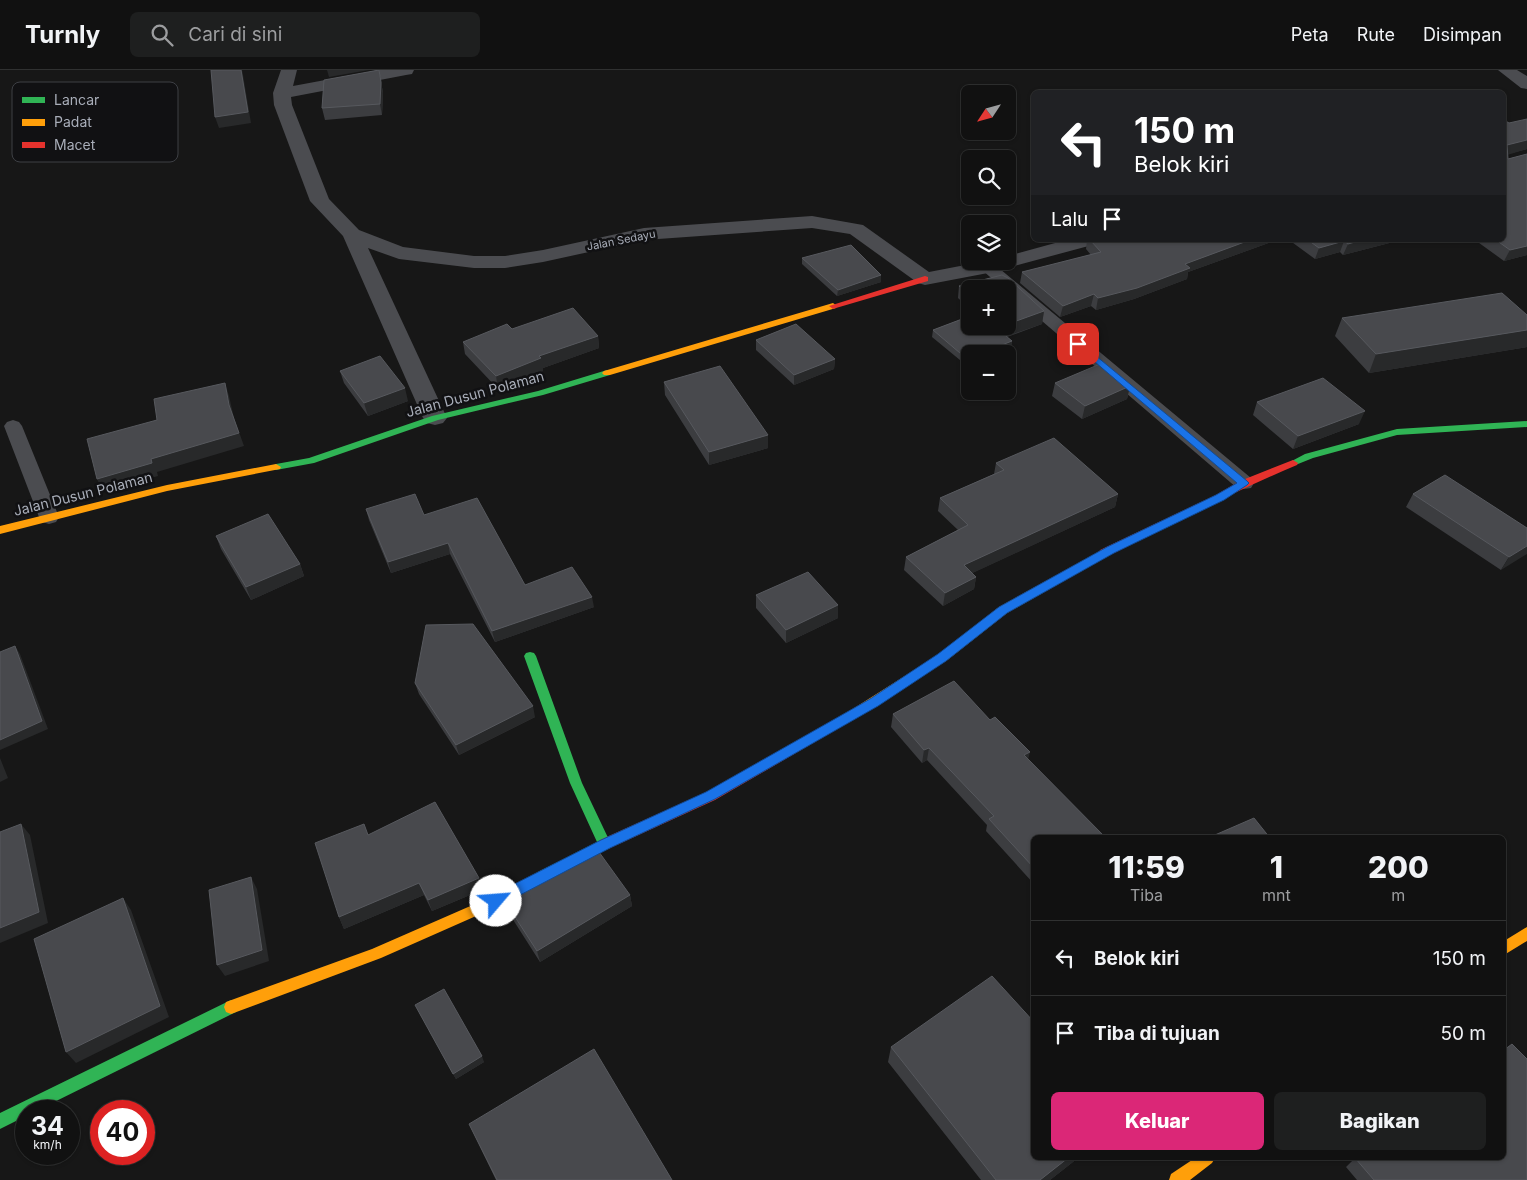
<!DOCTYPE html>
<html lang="id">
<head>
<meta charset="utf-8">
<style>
	:root { --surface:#111; --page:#1e1f1f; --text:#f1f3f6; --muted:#9c9d9f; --line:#303131; --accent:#db2777 }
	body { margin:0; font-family:Inter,sans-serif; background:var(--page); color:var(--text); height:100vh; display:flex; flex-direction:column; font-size:19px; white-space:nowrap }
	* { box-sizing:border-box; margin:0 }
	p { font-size:16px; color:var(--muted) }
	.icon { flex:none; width:28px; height:28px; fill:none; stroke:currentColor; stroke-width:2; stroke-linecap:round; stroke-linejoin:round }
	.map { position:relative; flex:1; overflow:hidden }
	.details { position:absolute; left:1031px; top:765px; width:475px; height:325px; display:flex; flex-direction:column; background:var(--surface); border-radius:8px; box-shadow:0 1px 4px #0004,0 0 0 1px var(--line) }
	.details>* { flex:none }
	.banner { position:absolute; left:1031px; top:20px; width:475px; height:152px; border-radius:8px; box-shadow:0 1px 4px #0004,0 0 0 1px var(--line); background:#202124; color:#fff; overflow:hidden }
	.needle { width:32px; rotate:234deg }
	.controls { position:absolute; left:961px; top:15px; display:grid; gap:10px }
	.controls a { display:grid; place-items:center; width:55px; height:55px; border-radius:8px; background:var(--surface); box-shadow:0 1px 4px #0004,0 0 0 1px var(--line); font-size:25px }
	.speed { position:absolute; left:15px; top:1030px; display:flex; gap:10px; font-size:25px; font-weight:700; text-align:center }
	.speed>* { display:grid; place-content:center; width:65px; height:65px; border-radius:50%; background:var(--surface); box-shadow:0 1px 4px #0004,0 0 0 1px var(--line); line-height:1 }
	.speed small { font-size:12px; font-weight:400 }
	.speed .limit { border:8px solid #d22; background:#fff; color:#111 }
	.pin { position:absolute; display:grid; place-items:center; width:42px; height:42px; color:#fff; margin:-21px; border-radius:10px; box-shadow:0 2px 8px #0006 }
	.me { position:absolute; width:55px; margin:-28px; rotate:63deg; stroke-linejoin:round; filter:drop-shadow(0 0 4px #0008) }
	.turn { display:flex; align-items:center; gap:18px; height:105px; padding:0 20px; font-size:22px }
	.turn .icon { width:65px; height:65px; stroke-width:2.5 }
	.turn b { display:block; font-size:35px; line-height:42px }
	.then { display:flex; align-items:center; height:48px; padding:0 20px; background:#0003; gap:10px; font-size:19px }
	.eta { display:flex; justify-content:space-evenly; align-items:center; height:85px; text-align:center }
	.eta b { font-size:30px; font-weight:800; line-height:35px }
	.primary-button { display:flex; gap:10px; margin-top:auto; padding:10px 20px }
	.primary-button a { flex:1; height:58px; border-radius:8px; background:var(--accent); color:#fff; font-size:20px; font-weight:800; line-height:58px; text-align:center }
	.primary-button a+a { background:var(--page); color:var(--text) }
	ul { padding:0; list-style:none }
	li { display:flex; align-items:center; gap:15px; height:75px; padding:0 20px; border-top:1px solid var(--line) }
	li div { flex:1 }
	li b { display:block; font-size:19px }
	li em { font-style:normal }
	header { display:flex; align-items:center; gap:30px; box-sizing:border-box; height:70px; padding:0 25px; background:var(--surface); border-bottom:1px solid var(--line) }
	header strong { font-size:24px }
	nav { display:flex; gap:28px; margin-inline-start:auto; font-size:18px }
	.search { width:350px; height:45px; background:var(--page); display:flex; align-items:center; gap:12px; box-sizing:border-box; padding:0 18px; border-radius:8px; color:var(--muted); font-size:19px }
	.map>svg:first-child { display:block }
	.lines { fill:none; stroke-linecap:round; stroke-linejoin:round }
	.lane { fill:#4b4c50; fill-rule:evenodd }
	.street { fill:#4b4c50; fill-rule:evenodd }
	.fast { fill:#30b455; fill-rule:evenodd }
	.slow { fill:#ff9f0a; fill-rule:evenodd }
	.jam { fill:#e5322d; fill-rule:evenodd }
	.wall { fill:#3c3d40 }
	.shaded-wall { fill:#28292a }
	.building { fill:#48494d; stroke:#57595e }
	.route { fill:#1a73e8; stroke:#114b97 }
	.labels { text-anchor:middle; stroke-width:5; stroke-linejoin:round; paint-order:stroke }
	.far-street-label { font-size:11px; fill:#a8adb8; stroke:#111113 }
	.street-label { font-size:14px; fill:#a8adb8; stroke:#111113 }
	.key { fill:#111113; stroke:#3e4045; stroke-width:1 }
	.key-label { font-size:14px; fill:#a8adb8 }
</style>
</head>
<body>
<header>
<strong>Turnly</strong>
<div class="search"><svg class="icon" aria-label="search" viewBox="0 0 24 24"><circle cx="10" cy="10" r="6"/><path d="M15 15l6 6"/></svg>Cari di sini</div>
<nav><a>Peta</a><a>Rute</a><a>Disimpan</a></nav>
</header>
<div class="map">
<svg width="1527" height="1110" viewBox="0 0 1527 1110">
	<rect width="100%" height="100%" fill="#171717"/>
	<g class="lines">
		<!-- lane -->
		<path class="lane" d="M988,192L994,194L1251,408L1254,413L1251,418L1244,419L1237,418L1008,222V219H1004L982,200L980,197L982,194Z
			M13,350L19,352L22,356L59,447L56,452L49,454L42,452L39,447L4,356L7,352Z"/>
		<!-- street -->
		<path class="street" d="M281,0H297L293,16L379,0H414L412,4L406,5L291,27L292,35L329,129L359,160L403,177L474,186H505L543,180L644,158L812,146L863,155L929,202L986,191H1008V186L1066,170H1099L1096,174L988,203L925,215L918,213L850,164L812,158L644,170L543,192L505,198H474L399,189L368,178L447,348L443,353L435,355L427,353L423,348L343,166L310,131L274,35L273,23Z
			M1498,0H1517L1527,6V19L1521,18Z"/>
		<!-- fast -->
		<path class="fast" d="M607,300L610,301V305L543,325L438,350L314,393L276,400L271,397L276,394L309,388L432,346L538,321Z
			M1527,351V357L1397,365L1313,388L1293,396L1288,393L1305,384L1397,359Z
			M530,582L534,583L536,586L582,713L611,774L610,778L543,812L538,810L536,806L538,802L597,772L570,713L524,586L526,583Z
			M231,930L236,932L238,937L236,942L36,1041H26V1046L0,1059V1043Z"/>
		<!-- slow -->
		<path class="slow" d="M833,233L837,236L836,238L610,305H604L602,303L604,301Z
			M276,394L281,397L280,399L167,421L0,464V456L167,415Z
			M1104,479L1108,480L1109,483L1108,486L1007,543L946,591L856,648H848L846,645L848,642L938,585L999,537Z
			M543,800L548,802L550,806L548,810L501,835L381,888L231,944L226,942L224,937L226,932L372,879L491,827Z
			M1527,857V871L1504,885V871Z
			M1195,1088H1215L1212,1093L1190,1110H1169L1171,1104Z"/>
		<!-- jam -->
		<path class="jam" d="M925,206L928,207V211L836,238L833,239L829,236Z
			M1293,390L1298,393L1297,395C1232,422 1171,455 1108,486H1100L1099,483L1100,480L1216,425L1240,411Z
			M852,640L856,642L858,645L856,648L715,730L610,778L605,780L600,778L599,774L600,770L707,722Z"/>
	</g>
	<!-- wall -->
	<path class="wall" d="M379,0L383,23L382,45L325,50L322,38Z
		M1504,50L1527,79L1508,84V89L1527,84V185L1504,191L1475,170H1504Z
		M1087,170H1277L1188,202L1187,209L1134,229L1096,240L1091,236L1060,247L1020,213L1022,202L1091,185L1086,179Z
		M1289,170H1401L1343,185L1340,182L1315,189Z
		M802,188L881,205V212L837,226L802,194Z
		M1002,205L1008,208L1044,241L1042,254L1007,267L1012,271L1011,277L995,284H970V293L966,295L932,267L933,260L970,246V256H1008V219H970V239L958,228L959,216Z
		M1527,245V277L1369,303L1335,266L1342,248Z
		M512,259L598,266L599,278L543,298V301L498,319L465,284L463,272Z
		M756,270L835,289L834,299L794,315L756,280Z
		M340,301L408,331L368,346L344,313Z
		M664,312L768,365V378L709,395L665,325Z
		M1055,313L1130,316L1127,329L1082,349L1052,326Z
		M1257,332L1359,354L1293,379L1253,345Z
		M996,393L1118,424L1115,437L972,503L976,507L974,519L943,536L904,500L906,487L958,460L938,441L940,428L994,404Z
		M1413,424L1527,458L1501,500L1406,437Z
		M366,439L424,445L525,515L594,537L495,572L450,484L391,503L369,450Z
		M216,466L300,494L304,506L251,530L221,479Z
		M756,525L838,548L786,573L756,538Z
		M415,613L535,647L459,685L419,624Z
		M893,644L1028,689L1034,768V814L986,761L987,755L927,690L922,693L891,657Z
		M368,765L482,820L432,841L424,825L344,859L339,847Z
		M630,825L632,836L540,892L510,845L506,833Z
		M415,935L484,992L456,1009Z
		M891,977L1078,1088L1050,1110H981L888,992Z
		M469,1054L672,1110H496Z
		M1355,1088L1527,1110H1357L1346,1097Z"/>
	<!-- shaded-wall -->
	<path class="shaded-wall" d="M241,0H242L243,5L251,53L219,58L215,47Z
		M327,0H369L329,7Z
		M379,0L383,23L382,45L380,34Z
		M1527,70V79L1504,86L1507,75Z
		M1250,170H1277L1188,202L1187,209L1134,229L1096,240L1098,228L1185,194Z
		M1362,170H1401L1343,185L1348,174Z
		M1344,171L1340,182L1315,189L1319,178Z
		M1527,176V185L1504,191L1510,180Z
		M881,205V212L837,226L838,220Z
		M1094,224L1091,236L1060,247L1063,236Z
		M1044,241L1042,254L1004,267L1006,256H1008V254Z
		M1527,260V277L1369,303L1376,284Z
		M598,266L599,278L543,298V301L498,319L496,306L539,286Z
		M1012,271L1011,277L995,284H979Z
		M970,287V293L966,295L967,289Z
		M835,289L834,299L794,315V305Z
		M225,313L229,326L234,348L244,376L157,402L158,406L103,421L97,409L229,335Z
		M1130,316L1127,329L1082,349L1085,336Z
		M405,318L408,331L368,346L364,333Z
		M1365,341L1359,354L1293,379L1298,366Z
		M768,365V378L709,395V382Z
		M1118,424L1115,437L962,508L964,495Z
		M448,473L450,484L391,503L388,492Z
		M1527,476V484L1501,500L1509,487Z
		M300,494L304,506L251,530L246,517Z
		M976,507L974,519L943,536L945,523Z
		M592,527L594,537L495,572L492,561Z
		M838,535V548L786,573V560Z
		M15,576L20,584L48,659L0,680V670Z
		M533,636L535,647L459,685L456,675Z
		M929,678L927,690L922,693L924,680Z
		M1030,682L1027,694L1024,685Z
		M0,688L8,708L0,712Z
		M21,754L30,765L48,853L0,873V858Z
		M251,807L257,819L269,891L225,906L217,895Z
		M479,808L482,820L432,841L428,830Z
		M419,813L424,825L344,859L339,847Z
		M630,825L632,836L540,892L537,881Z
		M123,828L131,840L169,947L76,993L66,982Z
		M482,986L484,992L456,1009L453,1004Z
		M1068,1088H1078L1050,1110H1040Z"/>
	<!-- building -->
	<path class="building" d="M211,0H241L248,42L215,47Z
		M379,0L381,12L380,34L322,38L324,10Z
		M1527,49V70L1507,75L1508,89L1527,84V176L1510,180L1496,170H1504V50L1509,53Z
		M1090,170H1250L1185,194L1190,198L1137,218L1098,228L1094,224L1063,236L1022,202L1101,182Z
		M1308,170H1362L1348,174L1344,171L1319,178Z
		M851,175L881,205L838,220L802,188Z
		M1002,205L1008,208L1044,241L1008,254V219H970V225L959,216Z
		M1502,223L1527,245V260L1376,284L1342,248Z
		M573,238L598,266L539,286L541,288L496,306L463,272L507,254L512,259Z
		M970,246V256H994L1012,271L979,284H970V287L967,289L933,260Z
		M796,254L835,289L794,305L756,270Z
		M380,286L405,318L364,333L340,301Z
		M1100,294L1130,316L1085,336L1055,313Z
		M720,296L768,365L709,382L664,312Z
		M1323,308L1365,341L1298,366L1257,332Z
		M225,313L229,335L239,363L151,389L152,393L97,409L87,369L157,350L154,329Z
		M1054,368L1118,424L964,495L976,507L945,523L906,487L968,455L940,428L1004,400L996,393Z
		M1445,405L1527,458V476L1509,487L1413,424Z
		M415,424L424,445L477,428L525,515L572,497L592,527L492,561L448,473L388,492L366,439Z
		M268,444L300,494L246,517L216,466Z
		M808,502L838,535L786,560L756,525Z
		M473,554L533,636L456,675L415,613L426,555Z
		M15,576L42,651L0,670V582Z
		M954,611L990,650L995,647L1030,682L1024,685L1106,768H1034V798L989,749L994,746L929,678L924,680L893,644Z
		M435,732L479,808L428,830L419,813L339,847L315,773L364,754L368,765Z
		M1254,748L1270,768H1208Z
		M21,754L39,842L0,858V762Z
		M599,782L630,825L537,881L506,833Z
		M251,807L262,880L217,895L209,820Z
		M123,828L160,936L66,982L34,869Z
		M992,906L1034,952V1088H1068L1040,1110H996L891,977Z
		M444,919L482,986L453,1004L415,935Z
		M1512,974L1527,989V1110H1374L1355,1088H1504V980Z
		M594,979L672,1110H497L469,1054Z"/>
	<!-- route -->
	<path class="route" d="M1078,271L1247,411L1249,413L1247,415L1224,430L1114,483L1007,543L946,591L878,636L715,729L610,778L501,835L496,837L491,835L489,831L491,826L601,770L706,722L870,629L938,584L999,537L1107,477L1216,425L1237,413L1075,275L1074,274Z"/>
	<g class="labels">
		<!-- far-street labels -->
		<g class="far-street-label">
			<text transform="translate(621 170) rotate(-11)" y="4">Jalan Sedayu</text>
		</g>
		<!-- street labels -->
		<g class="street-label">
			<text transform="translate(475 324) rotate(-15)" y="5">Jalan Dusun Polaman</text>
			<text transform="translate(83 424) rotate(-14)" y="5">Jalan Dusun Polaman</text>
		</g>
	</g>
	<!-- legend -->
	<rect x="12" y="12" width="166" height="80" rx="8" class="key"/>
	<rect x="22" y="27" width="23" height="6" fill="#30b455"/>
	<rect x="22" y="49" width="23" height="7" fill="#ff9f0a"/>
	<rect x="22" y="72" width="23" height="6" fill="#e5322d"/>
	<g class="key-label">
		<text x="54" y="35">Lancar</text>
		<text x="54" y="57">Padat</text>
		<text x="54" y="80">Macet</text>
	</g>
</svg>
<div class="controls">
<a><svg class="needle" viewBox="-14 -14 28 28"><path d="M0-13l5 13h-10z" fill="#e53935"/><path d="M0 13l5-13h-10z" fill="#9c9d9f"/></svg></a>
<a><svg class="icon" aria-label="search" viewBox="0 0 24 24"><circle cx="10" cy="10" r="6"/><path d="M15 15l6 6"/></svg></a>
<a><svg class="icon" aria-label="layers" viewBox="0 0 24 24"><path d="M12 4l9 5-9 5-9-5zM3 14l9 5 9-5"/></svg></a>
<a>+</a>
<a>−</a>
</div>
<div class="speed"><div>34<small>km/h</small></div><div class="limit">40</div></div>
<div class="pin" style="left:1078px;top:274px;background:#d93025"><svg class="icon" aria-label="arrive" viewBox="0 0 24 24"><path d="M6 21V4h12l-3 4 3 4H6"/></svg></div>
<svg class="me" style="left:496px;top:831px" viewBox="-20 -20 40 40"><circle r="19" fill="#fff"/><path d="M0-13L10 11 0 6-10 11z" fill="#1a73e8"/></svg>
<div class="banner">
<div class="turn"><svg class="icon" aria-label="left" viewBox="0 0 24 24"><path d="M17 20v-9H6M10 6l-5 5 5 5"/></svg><div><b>150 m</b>Belok kiri</div></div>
<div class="then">Lalu<svg class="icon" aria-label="arrive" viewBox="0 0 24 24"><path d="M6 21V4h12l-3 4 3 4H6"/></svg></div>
</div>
<section class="details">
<div class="eta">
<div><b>11:59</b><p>Tiba</p></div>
<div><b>1</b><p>mnt</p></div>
<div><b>200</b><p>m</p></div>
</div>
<ul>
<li><svg class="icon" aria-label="left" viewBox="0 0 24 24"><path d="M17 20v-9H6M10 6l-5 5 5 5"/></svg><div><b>Belok kiri</b></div><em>150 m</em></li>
<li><svg class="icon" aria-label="arrive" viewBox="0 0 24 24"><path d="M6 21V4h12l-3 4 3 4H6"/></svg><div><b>Tiba di tujuan</b></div><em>50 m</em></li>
</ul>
<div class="primary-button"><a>Keluar</a><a>Bagikan</a></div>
</section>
</div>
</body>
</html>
